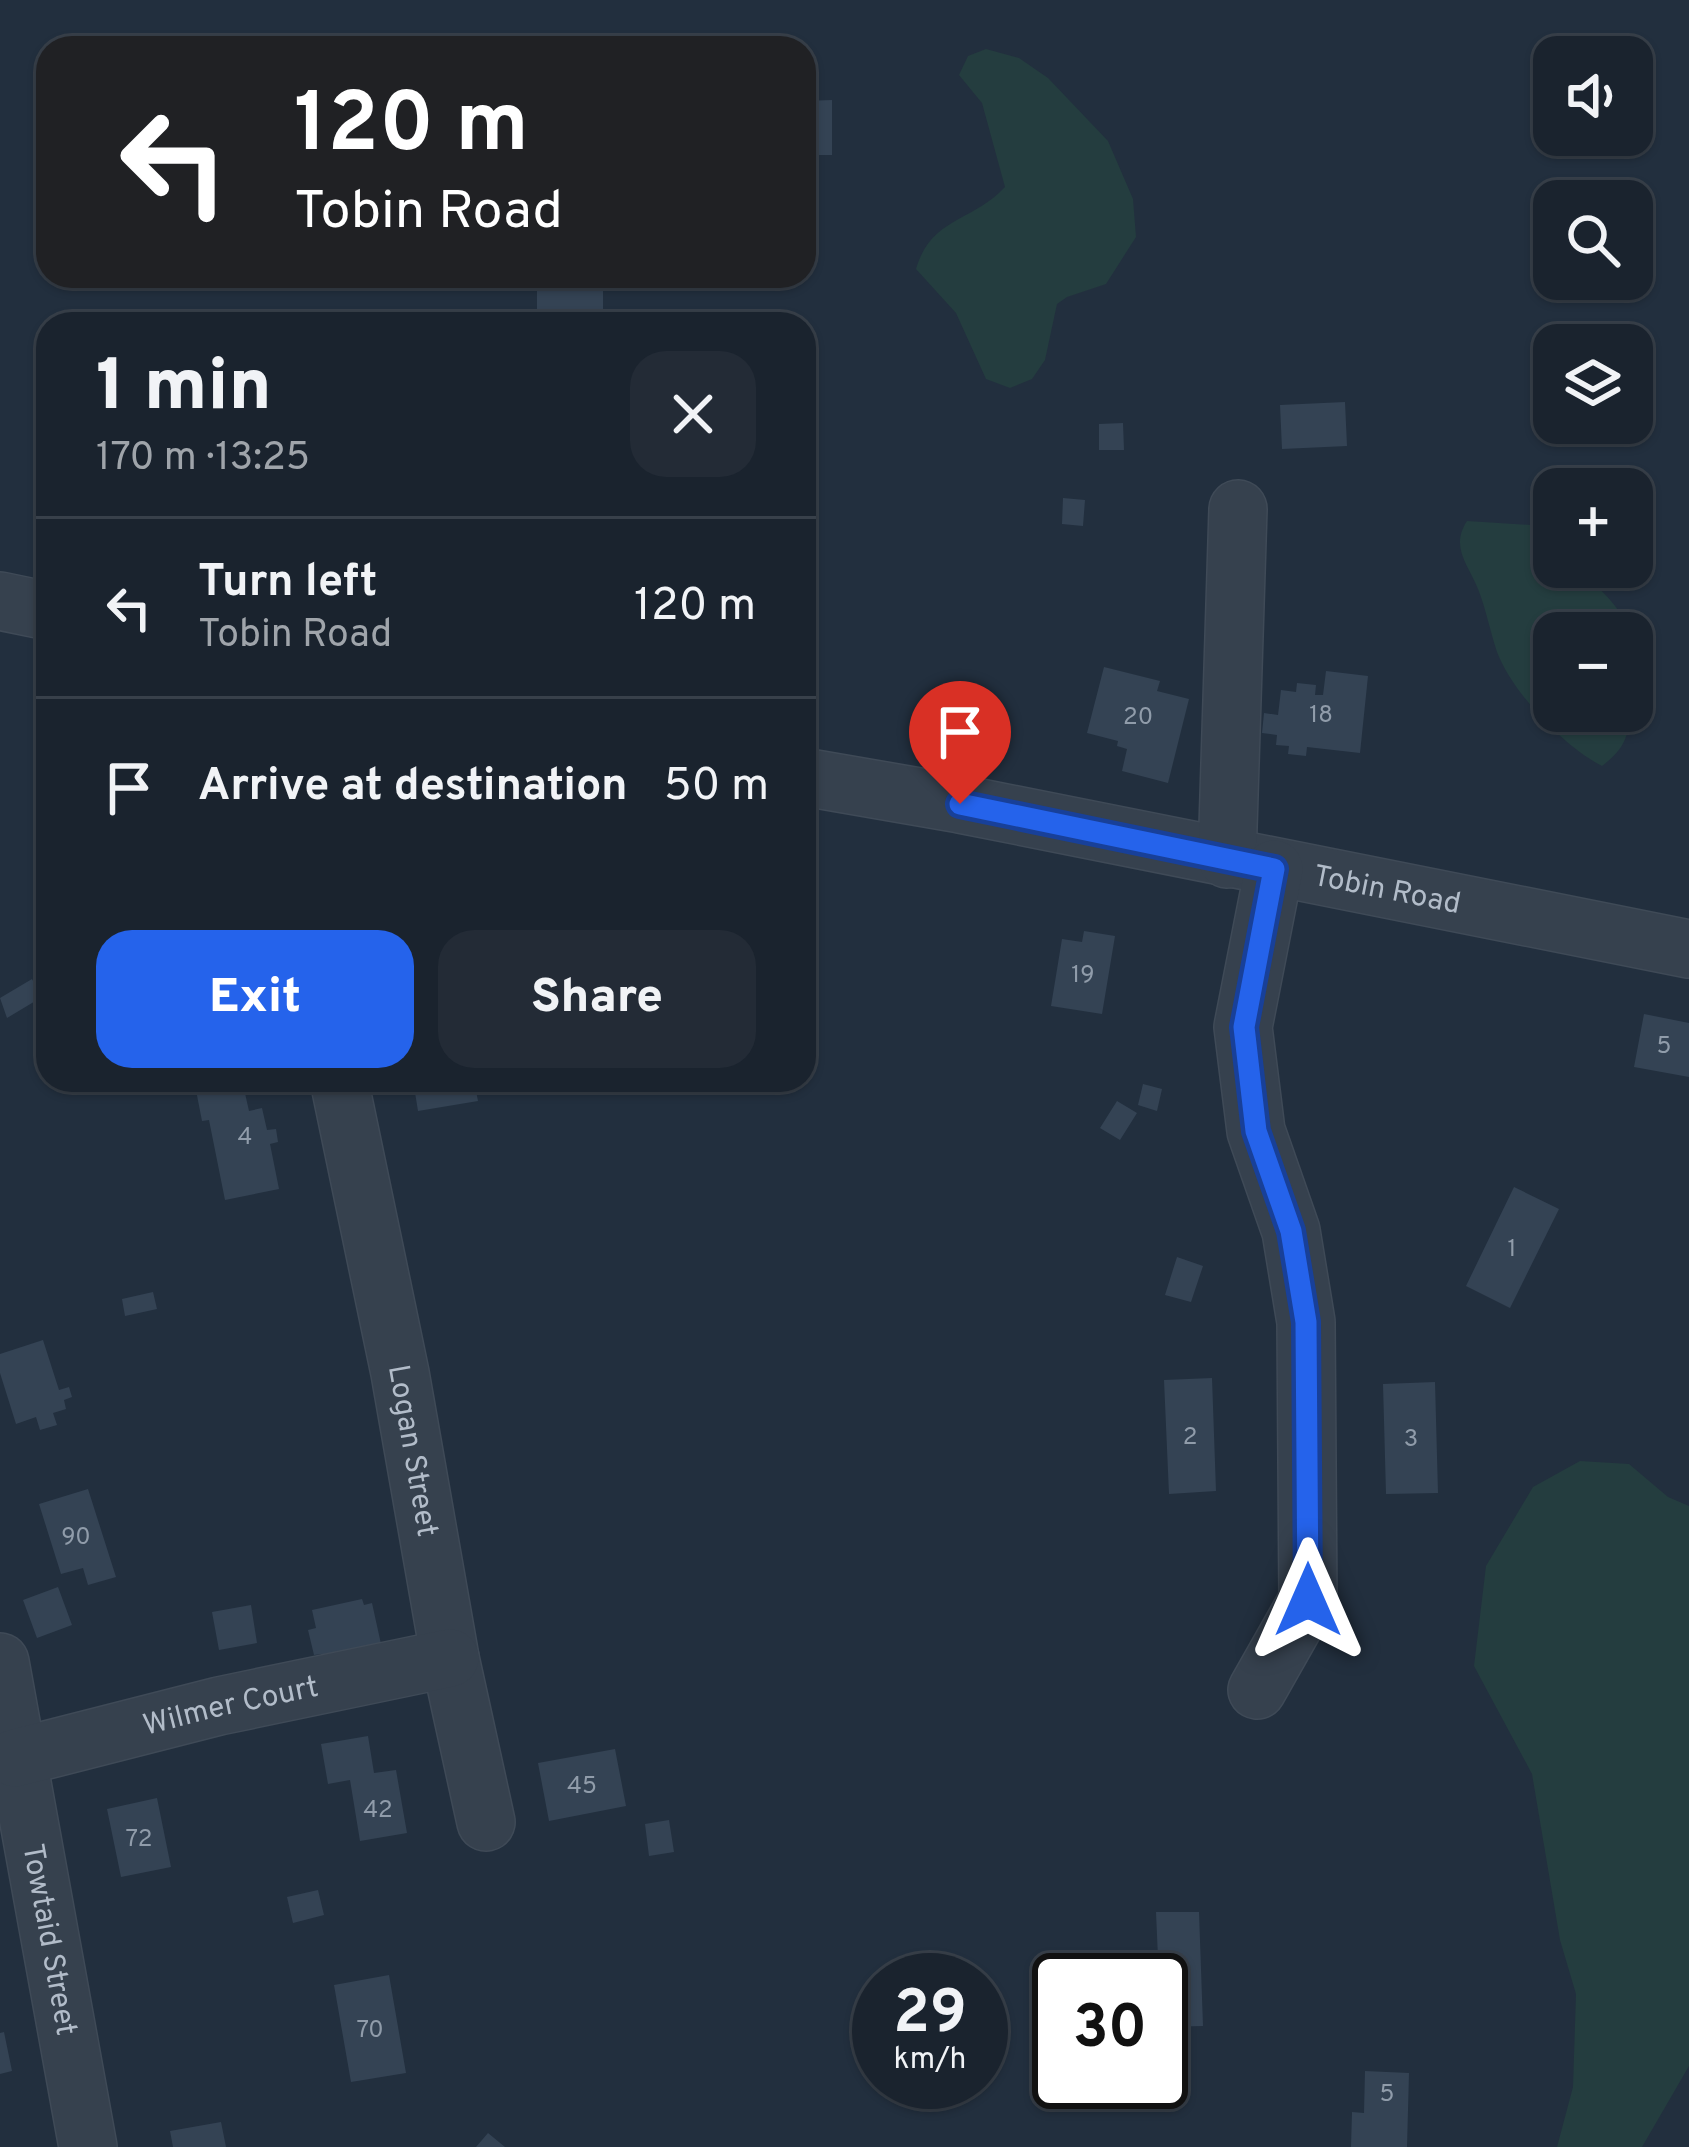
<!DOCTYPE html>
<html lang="en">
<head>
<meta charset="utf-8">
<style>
	:root { --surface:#1a232e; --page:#232b36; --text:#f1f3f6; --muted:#9fa4aa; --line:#38404a; --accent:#2563eb }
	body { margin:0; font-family:Overpass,sans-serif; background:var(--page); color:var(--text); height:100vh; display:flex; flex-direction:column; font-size:45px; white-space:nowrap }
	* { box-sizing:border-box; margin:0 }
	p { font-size:39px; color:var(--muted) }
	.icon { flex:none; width:66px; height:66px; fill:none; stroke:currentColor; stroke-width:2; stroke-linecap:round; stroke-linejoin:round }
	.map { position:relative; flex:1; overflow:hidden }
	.drawer { position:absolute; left:36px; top:312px; width:780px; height:780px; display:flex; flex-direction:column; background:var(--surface); border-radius:36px; box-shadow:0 3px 9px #0004,0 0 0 3px var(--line) }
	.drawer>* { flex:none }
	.guide { position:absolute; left:36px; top:36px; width:780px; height:252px; border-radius:36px; box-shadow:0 3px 9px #0004,0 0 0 3px var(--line); background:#202124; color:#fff; overflow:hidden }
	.buttons { position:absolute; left:1533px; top:36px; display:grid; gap:24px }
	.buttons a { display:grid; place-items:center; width:120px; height:120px; border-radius:24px; background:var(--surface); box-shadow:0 3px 9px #0004,0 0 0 3px var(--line); font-size:60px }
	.speed { position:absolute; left:852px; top:1953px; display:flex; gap:24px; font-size:60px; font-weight:700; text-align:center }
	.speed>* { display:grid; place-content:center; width:156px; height:156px; border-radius:50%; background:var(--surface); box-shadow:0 3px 9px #0004,0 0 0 3px var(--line); line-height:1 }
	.speed small { font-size:30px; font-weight:400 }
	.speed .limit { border:6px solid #111; border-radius:18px; background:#fff; color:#111 }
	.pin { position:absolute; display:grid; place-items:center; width:102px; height:102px; color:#fff; margin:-123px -51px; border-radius:50% 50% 50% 0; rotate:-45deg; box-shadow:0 0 12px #0007 }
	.pin .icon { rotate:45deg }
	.me { position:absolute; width:132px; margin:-66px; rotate:0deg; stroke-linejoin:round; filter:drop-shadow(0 0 9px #0008) }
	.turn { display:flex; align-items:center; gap:42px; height:252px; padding:0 60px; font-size:54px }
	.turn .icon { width:156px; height:156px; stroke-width:2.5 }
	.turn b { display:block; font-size:84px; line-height:102px }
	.round { display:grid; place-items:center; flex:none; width:126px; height:126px; border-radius:36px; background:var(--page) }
	.overview { display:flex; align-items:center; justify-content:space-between; height:204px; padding:0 60px }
	h1 { font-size:72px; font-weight:800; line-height:90px }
	.primary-button { display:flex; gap:24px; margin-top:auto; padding:24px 60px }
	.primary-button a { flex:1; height:138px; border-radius:36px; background:var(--accent); color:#fff; font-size:48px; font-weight:800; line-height:138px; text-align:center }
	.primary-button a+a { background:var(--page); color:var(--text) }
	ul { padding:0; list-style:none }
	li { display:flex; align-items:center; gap:36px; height:180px; padding:0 60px; border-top:3px solid var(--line) }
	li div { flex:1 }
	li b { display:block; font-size:45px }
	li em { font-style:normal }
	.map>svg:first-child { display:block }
	.green { fill:#243d3f }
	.building { fill:#344354 }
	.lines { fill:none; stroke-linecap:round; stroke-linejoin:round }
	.minor-casing { stroke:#3f4a57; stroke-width:60 }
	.minor { stroke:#36414e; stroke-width:57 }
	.route-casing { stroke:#184099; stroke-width:30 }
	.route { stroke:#2563eb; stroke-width:21 }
	.labels { text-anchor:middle; stroke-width:12; stroke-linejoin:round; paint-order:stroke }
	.number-label { font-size:24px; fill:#909caa }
	.street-label { font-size:30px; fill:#b2bcc9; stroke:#1b2633 }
</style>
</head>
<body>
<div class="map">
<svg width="1689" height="2147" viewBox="0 0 1689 2147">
	<rect width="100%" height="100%" fill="#222f3e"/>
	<!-- green -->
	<path class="green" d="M986,49L1019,58L1048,78L1108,141L1133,199L1136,237L1106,284L1067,297L1057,304L1045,360L1032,379L1010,388L986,379L956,313L916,269C931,217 973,222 1005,187L982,103L959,75L968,56Z
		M1467,521L1531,525L1554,546V567H1576C1596,586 1622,605 1628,633H1554V711H1630C1629,738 1623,750 1602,766C1564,747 1512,692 1497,652C1490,631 1486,609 1478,589C1468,564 1450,547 1467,521Z
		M1580,1461L1629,1464L1668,1497L1689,1506V2066L1642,2147H1557L1573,2087L1576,1994L1560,1940L1532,1774L1474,1666L1486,1566L1533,1487Z"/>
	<!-- building -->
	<path class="building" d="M832,100V155H804V101Z
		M537,276H603V324H537Z
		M1345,402L1347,446L1282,449L1280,405Z
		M1123,423L1124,450H1099V424Z
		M1063,498L1085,500L1083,526L1062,524Z
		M1104,667L1160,681L1157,691L1189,699L1168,783L1122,771L1127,749L1117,746L1118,741L1087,733Z
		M1326,671L1368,676L1360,753L1307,747L1306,756L1288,754L1289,746L1276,745L1277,735L1262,733L1264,713L1278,715L1281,690L1296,692L1297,683L1316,685L1315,695H1323Z
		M1084,931L1115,936L1102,1014L1051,1006L1062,939L1082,942Z
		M32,979L42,997L7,1018L0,998Z
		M1644,1014L1689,1023V1077L1634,1067Z
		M194,1080H242L249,1111L262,1108L267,1130L276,1129L278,1142L270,1144L279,1189L225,1200L209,1120L202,1121Z
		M413,1080H497V1083L475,1086L478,1101L418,1111Z
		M1143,1084L1162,1089L1157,1111L1138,1105Z
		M1117,1101L1137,1113L1120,1140L1100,1128Z
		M1514,1187L1559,1209L1510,1308L1466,1286Z
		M1177,1257L1203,1266L1191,1302L1165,1295Z
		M153,1292L157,1309L125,1316L122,1299Z
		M43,1340L59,1390L69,1387L72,1397L64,1400L66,1409L53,1413L57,1425L40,1430L36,1417L16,1424L0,1373V1354Z
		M1212,1378L1216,1491L1169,1494L1164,1380Z
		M1435,1382L1438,1493L1386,1494L1383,1384Z
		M88,1489L116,1577L88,1585L83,1568L61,1574L39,1504Z
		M58,1587L72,1625L37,1638L23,1600Z
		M362,1599L364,1605L372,1603L381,1644L323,1662L321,1654L314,1655L308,1630L316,1628L312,1610Z
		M251,1605L257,1643L219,1650L212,1612Z
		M368,1736L374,1773L396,1770L407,1833L360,1841L350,1780L328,1784L321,1744Z
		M615,1749L626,1806L549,1821L538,1763Z
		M157,1798L171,1867L121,1877L107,1809Z
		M669,1820L674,1852L649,1856L645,1824Z
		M318,1890L324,1915L293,1923L287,1897Z
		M1156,1912H1199L1203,2026L1161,2027Z
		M389,1975L406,2073L351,2082L334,1985Z
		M4,2032L12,2071L0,2074V2033Z
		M1365,2071L1409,2073L1407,2147H1351L1352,2112L1364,2113Z
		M221,2122L226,2147H173L170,2131Z
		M488,2133L505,2147H476Z"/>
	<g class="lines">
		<defs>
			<g id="minor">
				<path d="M0,601L48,611"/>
				<path id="s1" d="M804,777L960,804L1689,949"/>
				<path d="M1227,859L1238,509"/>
				<path id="s2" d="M339,1080L400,1373L450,1658L486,1822"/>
				<path id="s3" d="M0,1662L88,2147"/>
				<path d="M1257,1690L1308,1600L1306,1322L1291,1231L1256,1131L1243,1027L1274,869"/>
				<path id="s4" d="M15,1758L219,1706L450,1658"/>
			</g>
		</defs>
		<!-- minor casing -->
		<use href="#minor" class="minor-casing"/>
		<!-- minor -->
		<use href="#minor" class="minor"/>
	</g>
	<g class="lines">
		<defs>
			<path id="route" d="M960,804L1274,869L1244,1027L1256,1131L1291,1231L1306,1322L1308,1600"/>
		</defs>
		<!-- route casing -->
		<use href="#route" class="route-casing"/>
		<!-- route -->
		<use href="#route" class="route"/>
	</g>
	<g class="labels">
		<!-- number labels -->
		<g class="number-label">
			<text x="1321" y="722">18</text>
			<text x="1138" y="724">20</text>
			<text x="1083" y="982">19</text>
			<text x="1664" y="1053">5</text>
			<text x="245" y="1144">4</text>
			<text x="1512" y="1256">1</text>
			<text x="1190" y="1444">2</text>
			<text x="1411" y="1446">3</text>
			<text x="76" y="1544">90</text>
			<text x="582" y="1793">45</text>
			<text x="378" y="1817">42</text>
			<text x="139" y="1846">72</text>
			<text x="370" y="2037">70</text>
			<text x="1387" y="2101">5</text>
		</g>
		<!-- street labels -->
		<g class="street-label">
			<text dy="10" stroke="none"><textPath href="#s1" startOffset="594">Tobin Road</textPath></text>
			<text dy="10" stroke="none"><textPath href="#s2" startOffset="378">Logan Street</textPath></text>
			<text dy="10" stroke="none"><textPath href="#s4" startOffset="222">Wilmer Court</textPath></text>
			<text dy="10" stroke="none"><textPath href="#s3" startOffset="282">Towtaid Street</textPath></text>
		</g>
	</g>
</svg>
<div class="buttons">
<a><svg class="icon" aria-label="sound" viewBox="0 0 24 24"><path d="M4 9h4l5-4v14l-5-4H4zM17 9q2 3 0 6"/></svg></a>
<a><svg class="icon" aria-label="search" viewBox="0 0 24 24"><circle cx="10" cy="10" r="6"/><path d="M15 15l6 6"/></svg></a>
<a><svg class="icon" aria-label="layers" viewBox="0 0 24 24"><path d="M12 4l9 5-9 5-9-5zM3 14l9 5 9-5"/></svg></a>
<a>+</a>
<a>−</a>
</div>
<div class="speed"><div>29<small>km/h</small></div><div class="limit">30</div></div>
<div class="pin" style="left:960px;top:804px;background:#d93025"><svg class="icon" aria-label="arrive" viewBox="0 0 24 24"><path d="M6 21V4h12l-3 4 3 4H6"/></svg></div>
<svg class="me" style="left:1308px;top:1600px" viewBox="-20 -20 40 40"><path d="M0-17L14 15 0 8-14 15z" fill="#2563eb" stroke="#fff" stroke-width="4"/></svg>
<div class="guide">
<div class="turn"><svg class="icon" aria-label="left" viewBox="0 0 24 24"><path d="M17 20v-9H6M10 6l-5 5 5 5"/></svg><div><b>120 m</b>Tobin Road</div></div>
</div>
<section class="drawer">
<div class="overview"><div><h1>1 min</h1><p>170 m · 13:25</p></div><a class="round"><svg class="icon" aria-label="close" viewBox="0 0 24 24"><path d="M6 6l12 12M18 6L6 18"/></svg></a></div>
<ul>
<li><svg class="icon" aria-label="left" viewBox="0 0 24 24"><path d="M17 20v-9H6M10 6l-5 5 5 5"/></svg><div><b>Turn left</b><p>Tobin Road</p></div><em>120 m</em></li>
<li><svg class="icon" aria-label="arrive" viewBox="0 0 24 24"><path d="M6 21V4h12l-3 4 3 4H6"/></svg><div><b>Arrive at destination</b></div><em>50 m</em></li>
</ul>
<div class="primary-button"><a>Exit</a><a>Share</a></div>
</section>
</div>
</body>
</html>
